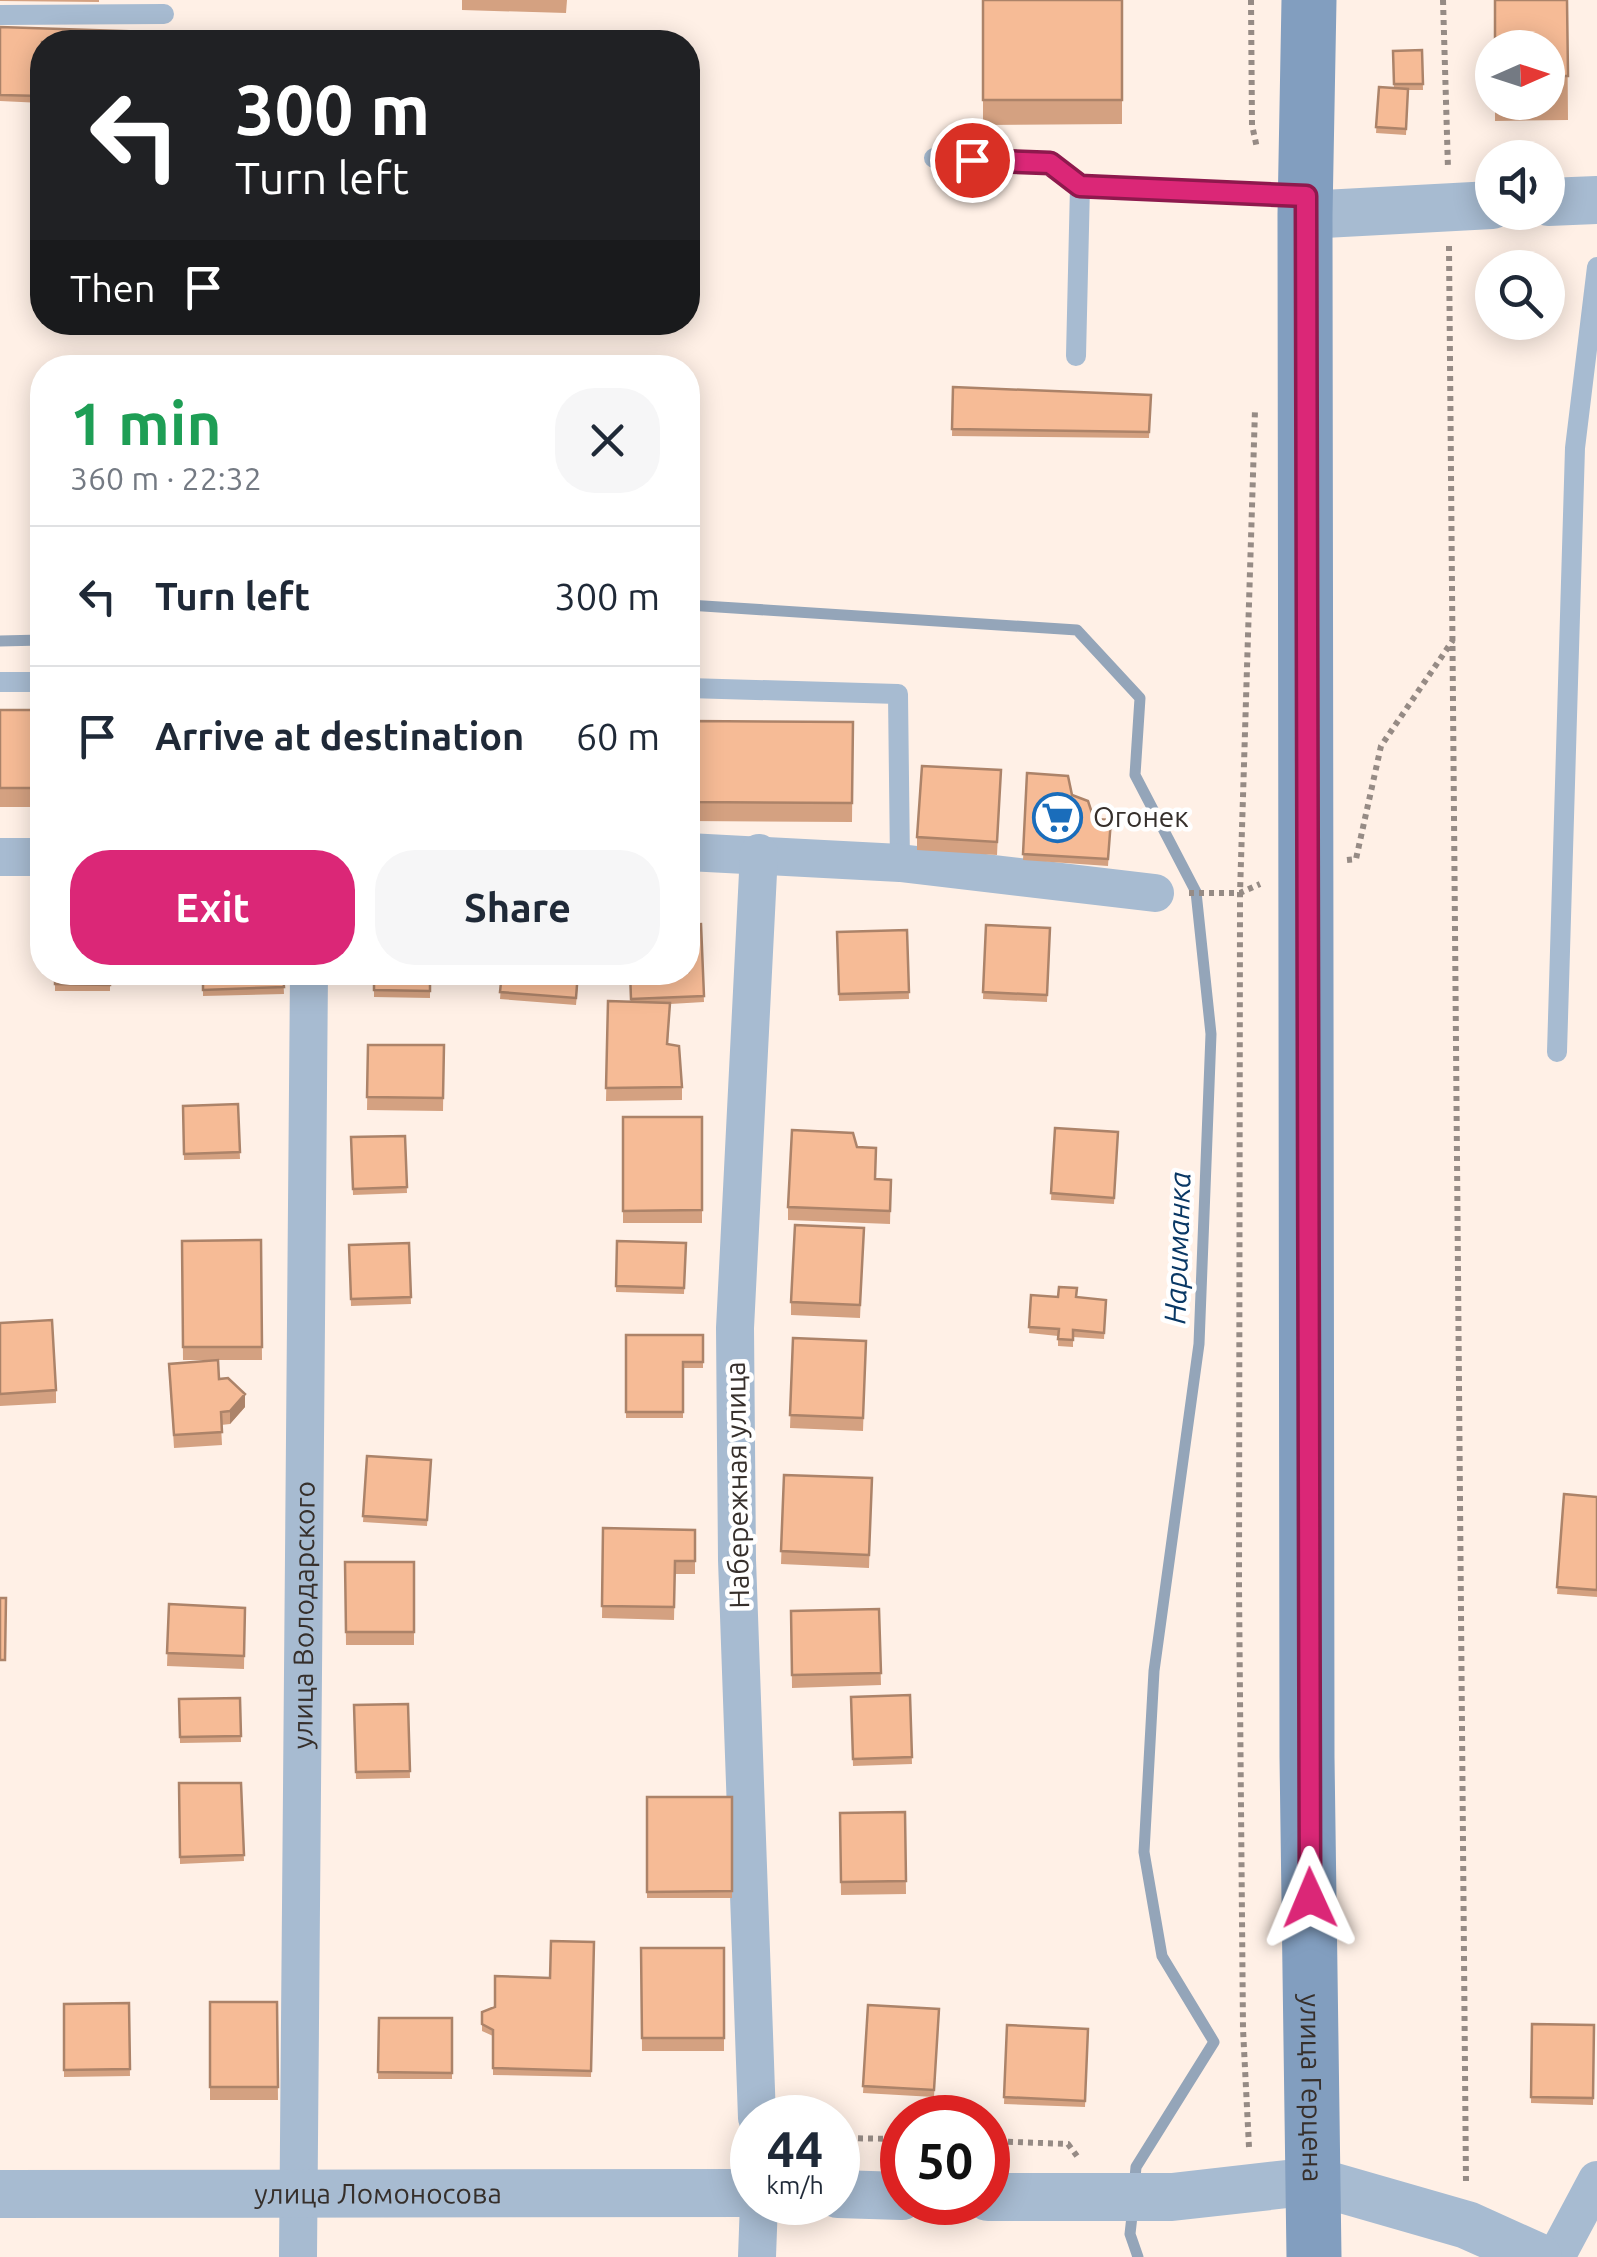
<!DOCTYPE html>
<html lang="en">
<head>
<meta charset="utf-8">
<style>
	:root { --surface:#fff; --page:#f6f6f7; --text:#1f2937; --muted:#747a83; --line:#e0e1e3; --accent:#db2777 }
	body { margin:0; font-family:Ubuntu,sans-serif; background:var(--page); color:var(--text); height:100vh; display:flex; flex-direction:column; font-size:38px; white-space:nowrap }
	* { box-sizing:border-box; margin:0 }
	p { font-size:32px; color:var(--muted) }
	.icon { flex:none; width:55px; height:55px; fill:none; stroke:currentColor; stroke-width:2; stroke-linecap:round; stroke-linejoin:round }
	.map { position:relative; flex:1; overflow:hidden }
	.sheet { position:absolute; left:30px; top:355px; width:670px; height:630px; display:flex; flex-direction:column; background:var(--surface); border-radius:40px; box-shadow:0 5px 25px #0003 }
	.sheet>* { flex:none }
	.top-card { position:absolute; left:30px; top:30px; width:670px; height:305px; border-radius:40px; box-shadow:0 5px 25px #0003; background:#202124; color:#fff; overflow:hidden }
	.needle { width:65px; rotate:87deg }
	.tools { position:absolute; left:1475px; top:30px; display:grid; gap:20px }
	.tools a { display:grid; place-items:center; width:90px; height:90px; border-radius:50%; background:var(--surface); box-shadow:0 5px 25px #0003; font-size:50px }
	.speed { position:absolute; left:730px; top:2095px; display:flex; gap:20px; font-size:50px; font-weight:700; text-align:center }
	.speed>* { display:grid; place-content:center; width:130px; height:130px; border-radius:50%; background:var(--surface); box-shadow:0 5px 25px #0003; line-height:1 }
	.speed small { font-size:25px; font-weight:400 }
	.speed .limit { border:15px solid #d22; background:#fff; color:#111 }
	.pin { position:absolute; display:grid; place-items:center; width:85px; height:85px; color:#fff; margin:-42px; border:5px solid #fff; border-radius:50%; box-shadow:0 2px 10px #0007 }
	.me { position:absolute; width:110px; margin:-55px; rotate:359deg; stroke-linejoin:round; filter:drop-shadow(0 0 8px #0008) }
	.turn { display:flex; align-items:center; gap:35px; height:210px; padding:0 40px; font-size:45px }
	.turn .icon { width:130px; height:130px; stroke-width:2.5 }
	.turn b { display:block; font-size:70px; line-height:85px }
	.then { display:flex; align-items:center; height:95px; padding:0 40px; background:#0003; gap:20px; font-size:38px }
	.round { display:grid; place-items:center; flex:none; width:105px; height:105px; border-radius:40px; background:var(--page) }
	.summary { display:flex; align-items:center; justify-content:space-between; height:170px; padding:0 40px }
	h1 { font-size:60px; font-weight:700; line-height:75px; color:#1e9e55 }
	.button { display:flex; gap:20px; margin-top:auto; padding:20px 40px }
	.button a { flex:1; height:115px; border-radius:40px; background:var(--accent); color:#fff; font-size:40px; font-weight:700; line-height:115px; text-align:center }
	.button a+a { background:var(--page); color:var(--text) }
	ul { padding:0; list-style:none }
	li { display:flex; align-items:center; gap:30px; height:140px; padding:0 40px; border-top:2px solid var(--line) }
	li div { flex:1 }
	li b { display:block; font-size:38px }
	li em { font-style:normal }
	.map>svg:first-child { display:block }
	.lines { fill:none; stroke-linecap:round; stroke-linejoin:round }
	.stream { stroke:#94a5b9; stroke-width:11 }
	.path { stroke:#968b85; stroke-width:6; stroke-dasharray:5 5; stroke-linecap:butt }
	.service { stroke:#a7bbd1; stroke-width:20 }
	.minor { stroke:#a7bbd1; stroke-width:38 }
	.tertiary { stroke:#a7bbd1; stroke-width:48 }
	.secondary { stroke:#829ebf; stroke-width:55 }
	.wall { fill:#d4a181 }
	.shaded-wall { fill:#ac8369 }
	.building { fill:#f6bb96; stroke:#ac8369; stroke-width:2.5 }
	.route-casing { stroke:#8e194d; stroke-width:25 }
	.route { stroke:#db2777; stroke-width:18 }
	.labels { text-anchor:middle; stroke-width:9; stroke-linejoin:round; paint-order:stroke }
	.poi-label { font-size:28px; fill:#362f2b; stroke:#fff; text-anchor:start }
	.street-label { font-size:28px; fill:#362f2b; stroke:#fff }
	.water-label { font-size:30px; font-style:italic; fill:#093865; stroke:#fff }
</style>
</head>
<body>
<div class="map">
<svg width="1597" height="2257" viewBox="0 0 1597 2257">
	<rect width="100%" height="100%" fill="#fff0e6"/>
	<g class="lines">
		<!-- stream -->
		<path class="stream" d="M688,605L1077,630L1140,698L1135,775L1196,892L1211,1034L1199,1344L1154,1671L1144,1852L1162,1956L1214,2042L1136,2167L1134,2189
			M0,641L42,640
			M1133,2207L1130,2234L1138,2257"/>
		<!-- path -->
		<path class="path" d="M1251,0L1252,125L1257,148
			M1443,0L1448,169
			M1449,246L1466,2184
			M1347,860L1356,859L1381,746L1453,640
			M1189,893H1240L1260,884
			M838,2138L902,2139
			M988,2141L1068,2144L1077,2156
			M1249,2147L1243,2029L1239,1587L1240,893L1255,410"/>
		<!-- service -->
		<path class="service" d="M0,15L164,14
			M934,158L1050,163L1080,186L1304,197
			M1076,356L1080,186
			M0,682H42
			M688,688L898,694L900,863
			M1557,1052L1575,448L1597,267"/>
		<!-- minor -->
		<g class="minor">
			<path d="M688,852L900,863L1155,893"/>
			<path d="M0,857H42"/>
			<path d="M757,2118L737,1560L735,1328L759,853"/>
			<path id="s1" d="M298,2257L309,972"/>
			<path d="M757,2257L759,2202"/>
			<path d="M1556,2257L1597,2180"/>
		</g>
		<!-- tertiary -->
		<g class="tertiary">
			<path d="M1548,202L1597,200"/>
			<path d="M1305,215L1492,205"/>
			<path id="s2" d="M0,2194L752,2193"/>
			<path d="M838,2194L902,2196"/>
			<path d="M988,2197H1172L1314,2181L1467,2225L1538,2257"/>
		</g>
		<!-- secondary -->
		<path class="secondary" id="s3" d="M1309,0L1305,215L1307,1757L1314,2257"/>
	</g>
	<!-- wall -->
	<path class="wall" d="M0,0H99V2L0,1Z
		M462,0H567L566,13L462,10Z
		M983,0H1122V124L983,125Z
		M1567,0L1568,120L1495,121V102H1548V48Z
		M0,27L42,42V103L0,101Z
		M1422,50L1423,90H1408L1406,135L1376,133L1379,87L1394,88L1393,51Z
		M953,387L1151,395L1149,438L952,436Z
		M0,710H42V807H0Z
		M688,721L853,722L852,822L688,821Z
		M1001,770L997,855L917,850V837Z
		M1027,773L1072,795L1094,819L1111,820L1108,866L1023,860Z
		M701,924L704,1002L670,1004L668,1044L682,1087V1100L606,1101L608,1001L631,1002L629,972Z
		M986,925L1050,928L1047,1002L983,999Z
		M907,930L909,999L839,1001L837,932Z
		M55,972H110V991H55Z
		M203,972H283L284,994L203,996Z
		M374,972H430V998L374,997Z
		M502,972H579L576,1005L500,999Z
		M368,1045H444L443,1111L367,1110Z
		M238,1104L240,1159L184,1160L183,1106Z
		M623,1117H702V1223H623Z
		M1055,1128L1118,1132L1114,1204L1051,1200Z
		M405,1136L407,1193L353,1195L351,1137Z
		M857,1147L875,1179L891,1180L890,1224L788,1220V1207Z
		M864,1228L860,1318L791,1315V1302Z
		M261,1240L262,1360H183L182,1241Z
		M617,1241L686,1243L684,1294L616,1292Z
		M409,1243L411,1304L351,1306L349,1245Z
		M1031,1295L1106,1300L1104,1339L1073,1337V1347L1058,1346V1336L1029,1333Z
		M0,1323L56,1390V1403L0,1406Z
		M626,1335H703V1368H683V1418H626Z
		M793,1338L866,1341L863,1431L790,1428Z
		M169,1364L219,1379L245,1407L230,1424L221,1425L222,1445L174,1448Z
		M367,1456L431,1460L427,1526L363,1522Z
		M784,1475L872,1478L869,1568L781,1564Z
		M1564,1494L1597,1497V1597L1557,1594Z
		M603,1528L695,1530V1574H675L674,1620L602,1618Z
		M414,1562V1645H346L345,1563Z
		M169,1604L245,1608L244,1669L167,1666Z
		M879,1609L881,1685L792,1688L791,1611Z
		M910,1695L912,1764L853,1766L851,1697Z
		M240,1698L241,1742L180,1743L179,1699Z
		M408,1704L410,1778L356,1779L354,1705Z
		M179,1783H241L244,1861L180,1864Z
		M647,1797H732V1898H647Z
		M905,1812L906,1894L841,1895L840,1813Z
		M594,1942L591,2077L493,2075V2036L482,2031V2012L550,1978Z
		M641,1948H724V2051H642Z
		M210,2002H277L278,2100H210Z
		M129,2003L130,2076L64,2077V2004Z
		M868,2005L939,2009L934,2097L863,2093Z
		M379,2018H452V2079H378Z
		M1532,2024L1594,2025L1593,2105L1531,2103Z
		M1007,2025L1088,2029L1085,2107L1004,2104Z"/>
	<!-- shaded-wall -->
	<path class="shaded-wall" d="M245,1394V1407L230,1424V1411Z"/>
	<!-- building -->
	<path class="building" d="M983,0H1122V100H983Z
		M1495,0H1567L1568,76H1548V48H1495Z
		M0,27L182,33L181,42H42V96L0,95Z
		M1422,50L1423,84H1394L1393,51Z
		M1379,87L1408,89L1406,129L1376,127Z
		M953,387L1151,395L1149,432L952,429Z
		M0,710H42V788H0Z
		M688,721L853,722L852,803L688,802Z
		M922,766L1001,770L997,842L917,837Z
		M1027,773L1068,776L1072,795L1088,801L1094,819L1111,820L1108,859L1023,854Z
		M701,924L704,996L631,999L630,972H688V925Z
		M986,925L1050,928L1047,995L983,992Z
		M907,930L909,992L839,994L837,932Z
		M55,972H110V985L55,984Z
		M203,972H283L284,987L203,990Z
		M374,972H430V991L374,990Z
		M502,972H578L576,998L500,992Z
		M608,1001L670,1003L667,1044L679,1046L682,1087L606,1088Z
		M368,1045H444L443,1098L367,1097Z
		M238,1104L240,1152L184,1154L183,1106Z
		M623,1117H702V1210L623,1211Z
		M1055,1128L1118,1132L1114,1198L1051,1193Z
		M792,1130L853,1133L857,1147L876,1148L875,1179L891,1180L890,1211L788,1207Z
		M405,1136L407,1187L353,1189L351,1137Z
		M795,1225L864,1228L860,1305L791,1302Z
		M261,1240L262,1347H183L182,1241Z
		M617,1241L686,1243L684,1288L616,1286Z
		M409,1243L411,1297L351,1299L349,1245Z
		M1059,1287L1077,1288L1076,1297L1106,1300L1104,1333L1073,1330V1340L1058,1339L1059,1329L1029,1327L1031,1295L1058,1297Z
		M52,1320L56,1390L0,1394V1323Z
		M626,1335H703V1362H683V1412H626Z
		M793,1338L866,1341L863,1418L790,1415Z
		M218,1360L219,1379L228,1378L245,1394L230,1411L221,1412L222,1432L174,1435L169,1364Z
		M367,1456L431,1460L427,1520L363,1516Z
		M784,1475L872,1478L869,1555L781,1551Z
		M1564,1494L1597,1497V1590L1557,1587Z
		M603,1528L695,1530V1561H675L674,1607L602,1606Z
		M345,1562H414V1632H346Z
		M0,1598H6L5,1660H0Z
		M169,1604L245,1608L244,1656L167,1653Z
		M879,1609L881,1673L792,1675L791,1611Z
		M910,1695L912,1757L853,1759L851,1697Z
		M240,1698L241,1736L180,1737L179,1699Z
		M408,1704L410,1771L356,1772L354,1705Z
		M179,1783H241L244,1855L180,1857Z
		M647,1797H732V1891L647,1892Z
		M905,1812L906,1881L841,1882L840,1813Z
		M551,1941L594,1942L591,2071L493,2068V2030L482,2024V2012L495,2007V1976L550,1978Z
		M641,1948H724V2038H642Z
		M210,2002H277L278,2087H210Z
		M129,2003L130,2069L64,2070V2004Z
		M868,2005L939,2009L934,2090L863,2086Z
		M379,2018H452V2073L378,2072Z
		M1532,2024L1594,2025L1593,2098L1531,2097Z
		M1007,2025L1088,2029L1085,2101L1004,2097Z"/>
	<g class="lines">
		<defs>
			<path id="route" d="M972,160L1050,163L1080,186L1306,196L1310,1898"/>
		</defs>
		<!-- route casing -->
		<use href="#route" class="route-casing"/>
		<!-- route -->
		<use href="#route" class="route"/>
	</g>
	<!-- icons -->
	<defs>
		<symbol id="supermarket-ring" viewBox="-11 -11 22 22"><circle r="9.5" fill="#fff" stroke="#1a6dbb" stroke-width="1.5"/><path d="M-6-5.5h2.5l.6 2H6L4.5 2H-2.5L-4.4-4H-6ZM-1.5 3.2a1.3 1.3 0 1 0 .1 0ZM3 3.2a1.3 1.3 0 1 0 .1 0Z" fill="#1a6dbb"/></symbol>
	</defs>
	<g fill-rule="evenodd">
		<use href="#supermarket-ring" x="1030" y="790" width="55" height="55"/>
	</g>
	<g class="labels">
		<!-- poi labels -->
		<g class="poi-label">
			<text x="1093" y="827">Огонек</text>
		</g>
		<!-- street labels -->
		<g class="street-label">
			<text transform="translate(737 1485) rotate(-91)" y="10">Набережная улица</text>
			<text dy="10" stroke="none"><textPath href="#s1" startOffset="642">улица Володарского</textPath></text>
			<text dy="10" stroke="none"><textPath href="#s3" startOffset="2088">улица Герцена</textPath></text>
			<text dy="10" stroke="none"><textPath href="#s2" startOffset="378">улица Ломоносова</textPath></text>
		</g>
		<!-- water labels -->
		<g class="water-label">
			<text transform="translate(1178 1248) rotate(-88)" y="10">Нариманка</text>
		</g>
	</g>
</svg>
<div class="tools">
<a><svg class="needle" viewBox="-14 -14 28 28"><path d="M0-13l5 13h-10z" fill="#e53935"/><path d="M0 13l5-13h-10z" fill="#747a83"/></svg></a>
<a><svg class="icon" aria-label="sound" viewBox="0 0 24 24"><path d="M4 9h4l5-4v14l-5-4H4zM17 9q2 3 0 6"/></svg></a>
<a><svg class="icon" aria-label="search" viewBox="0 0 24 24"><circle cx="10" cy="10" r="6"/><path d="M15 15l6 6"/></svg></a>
</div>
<div class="speed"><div>44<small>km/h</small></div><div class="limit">50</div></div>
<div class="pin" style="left:972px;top:160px;background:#d93025"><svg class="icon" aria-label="arrive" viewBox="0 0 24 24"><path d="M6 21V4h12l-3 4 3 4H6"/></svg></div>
<svg class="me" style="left:1310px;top:1898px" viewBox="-20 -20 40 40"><path d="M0-17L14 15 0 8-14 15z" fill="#db2777" stroke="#fff" stroke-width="4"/></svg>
<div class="top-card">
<div class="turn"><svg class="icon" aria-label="left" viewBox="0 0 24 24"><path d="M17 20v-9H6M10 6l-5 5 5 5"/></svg><div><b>300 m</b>Turn left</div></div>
<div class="then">Then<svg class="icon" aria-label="arrive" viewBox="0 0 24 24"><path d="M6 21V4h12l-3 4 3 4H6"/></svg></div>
</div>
<section class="sheet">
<div class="summary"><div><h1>1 min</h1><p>360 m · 22:32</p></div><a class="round"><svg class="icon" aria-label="close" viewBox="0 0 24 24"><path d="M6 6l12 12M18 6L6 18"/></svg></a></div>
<ul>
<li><svg class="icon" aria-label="left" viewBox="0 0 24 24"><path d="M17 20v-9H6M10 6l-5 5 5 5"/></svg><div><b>Turn left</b></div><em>300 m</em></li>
<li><svg class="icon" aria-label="arrive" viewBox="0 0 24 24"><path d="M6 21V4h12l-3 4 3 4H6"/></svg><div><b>Arrive at destination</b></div><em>60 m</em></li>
</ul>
<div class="button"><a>Exit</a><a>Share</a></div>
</section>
</div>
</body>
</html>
